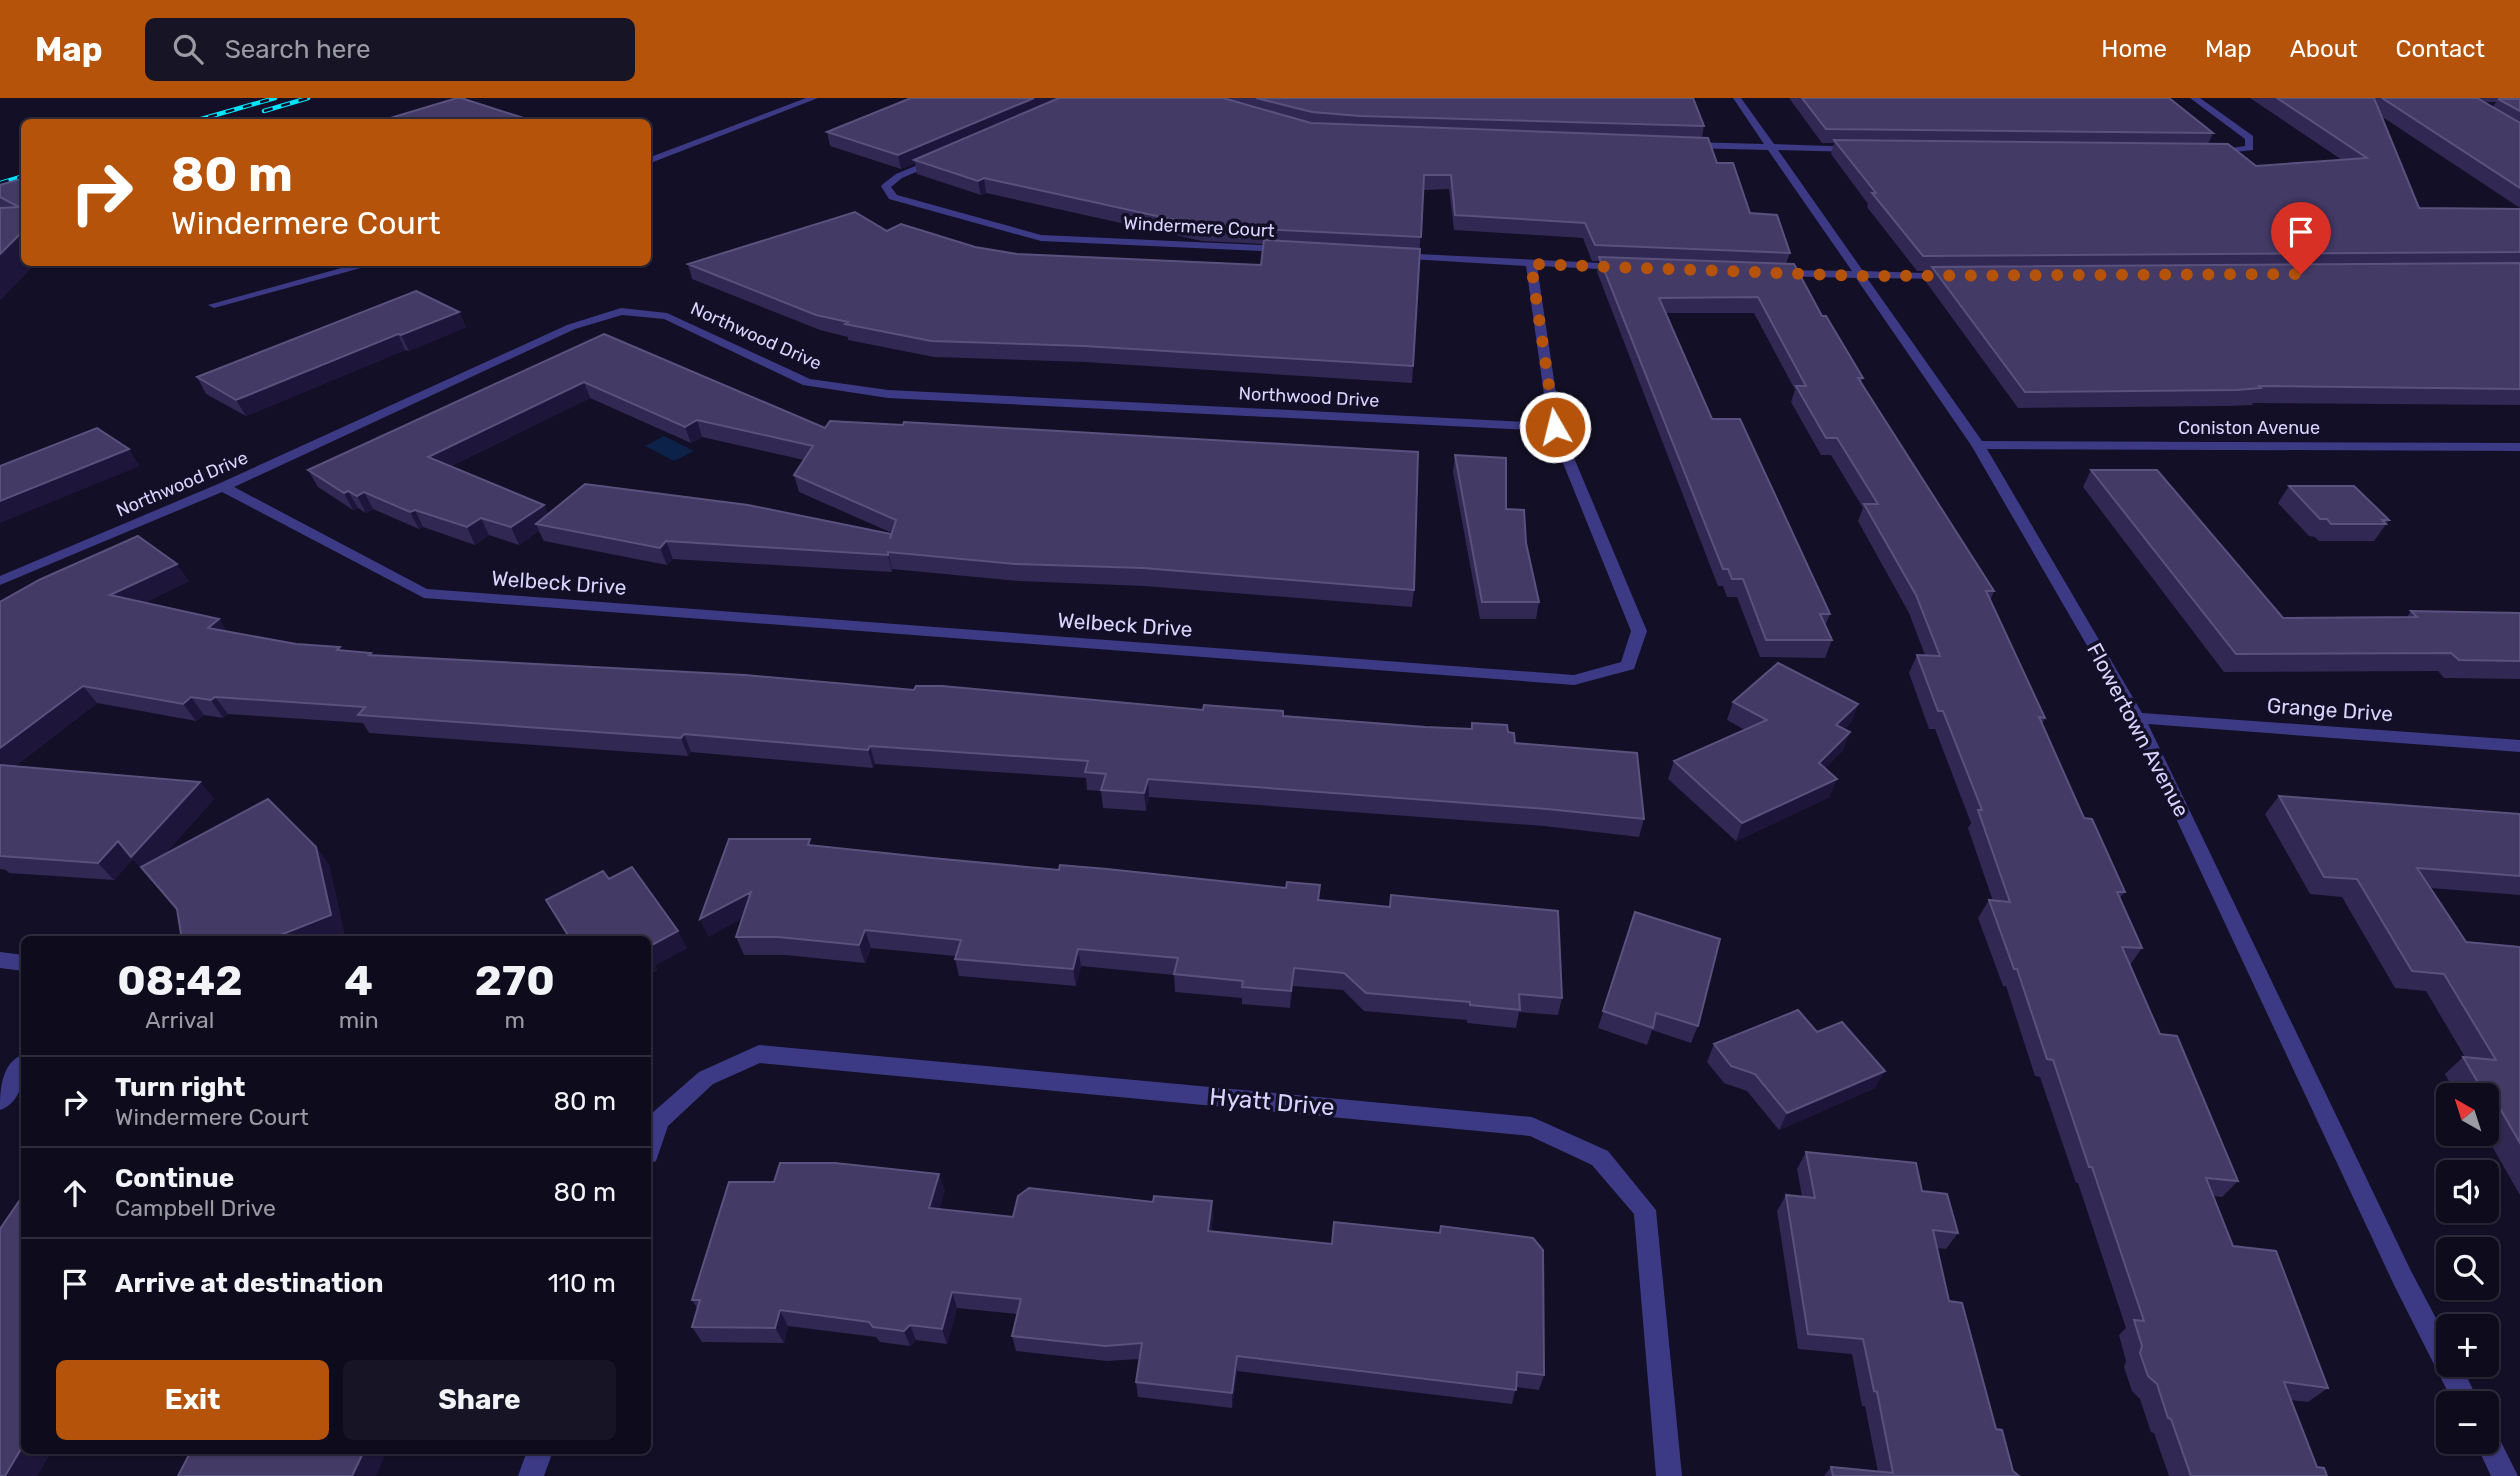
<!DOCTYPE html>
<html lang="en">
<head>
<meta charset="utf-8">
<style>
	:root { --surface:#0e0b1c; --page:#171425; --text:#f1f3f6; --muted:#9b9ba3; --line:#2e2b3b; --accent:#b45309 }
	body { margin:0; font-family:Rubik,sans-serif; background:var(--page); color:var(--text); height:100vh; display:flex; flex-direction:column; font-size:26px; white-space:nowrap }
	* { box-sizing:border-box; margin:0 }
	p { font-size:23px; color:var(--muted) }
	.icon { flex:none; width:38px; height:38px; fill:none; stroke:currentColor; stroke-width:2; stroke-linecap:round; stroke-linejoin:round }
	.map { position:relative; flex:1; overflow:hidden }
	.details { position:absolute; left:21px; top:838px; width:630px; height:518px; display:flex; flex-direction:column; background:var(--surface); border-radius:10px; box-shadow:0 2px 5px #0004,0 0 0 2px var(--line) }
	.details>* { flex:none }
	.hud { position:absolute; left:21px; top:21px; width:630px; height:147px; border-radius:10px; box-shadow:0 2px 5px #0004,0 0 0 2px var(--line); background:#b45309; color:#fff; overflow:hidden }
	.needle { width:46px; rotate:321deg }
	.controls { position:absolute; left:2436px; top:985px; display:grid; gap:14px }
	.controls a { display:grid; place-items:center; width:63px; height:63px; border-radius:10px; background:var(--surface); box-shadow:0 2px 5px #0004,0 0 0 2px var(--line); font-size:35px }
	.pin { position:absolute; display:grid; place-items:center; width:60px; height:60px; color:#fff; margin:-72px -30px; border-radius:50% 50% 50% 0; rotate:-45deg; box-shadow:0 0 7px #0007 }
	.pin .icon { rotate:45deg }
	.me { position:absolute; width:77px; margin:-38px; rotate:352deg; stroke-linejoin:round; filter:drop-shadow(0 0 5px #0008) }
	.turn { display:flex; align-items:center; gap:24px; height:147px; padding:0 35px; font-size:32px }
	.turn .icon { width:91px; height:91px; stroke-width:2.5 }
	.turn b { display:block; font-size:49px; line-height:60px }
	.eta { display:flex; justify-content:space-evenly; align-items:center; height:119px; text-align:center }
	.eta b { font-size:42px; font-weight:700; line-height:49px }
	.action { display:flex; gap:14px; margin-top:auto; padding:14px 35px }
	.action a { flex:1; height:80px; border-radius:10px; background:var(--accent); color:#fff; font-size:28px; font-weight:700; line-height:80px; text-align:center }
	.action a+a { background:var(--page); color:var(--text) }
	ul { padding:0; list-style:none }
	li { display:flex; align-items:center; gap:21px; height:91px; padding:0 35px; border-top:2px solid var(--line) }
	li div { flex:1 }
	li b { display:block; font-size:26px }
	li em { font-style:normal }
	header { display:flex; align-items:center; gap:42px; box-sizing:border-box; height:98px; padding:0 35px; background:var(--accent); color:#fff }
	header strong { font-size:33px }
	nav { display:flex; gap:38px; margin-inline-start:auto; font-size:24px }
	.search { width:490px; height:63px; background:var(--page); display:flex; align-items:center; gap:18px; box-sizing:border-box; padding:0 24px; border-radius:10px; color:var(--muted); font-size:26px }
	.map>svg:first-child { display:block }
	.water { fill:#0c2248 }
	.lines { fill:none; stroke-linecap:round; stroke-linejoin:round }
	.minor { fill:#3d3a85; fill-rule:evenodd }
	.rail-casing { stroke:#00e5ff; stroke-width:4.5 }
	.rail { stroke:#130f26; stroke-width:2.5; stroke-dasharray:9; stroke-linecap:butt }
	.wall { fill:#312854; fill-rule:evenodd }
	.shaded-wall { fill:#1d163a }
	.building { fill:#433a66; stroke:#5a527e; stroke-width:2 }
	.route { stroke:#b45309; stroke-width:12; stroke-dasharray:0 21.6 }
	.labels { text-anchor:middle; stroke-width:7; stroke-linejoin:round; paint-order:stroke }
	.far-street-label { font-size:18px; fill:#d9d4ff; stroke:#130f26 }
	.street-label { font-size:21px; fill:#d9d4ff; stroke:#130f26 }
	.near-street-label { font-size:24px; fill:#d9d4ff; stroke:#130f26 }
</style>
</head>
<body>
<header>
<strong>Map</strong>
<div class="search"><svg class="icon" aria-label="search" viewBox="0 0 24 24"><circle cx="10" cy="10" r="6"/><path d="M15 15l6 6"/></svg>Search here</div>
<nav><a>Home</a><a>Map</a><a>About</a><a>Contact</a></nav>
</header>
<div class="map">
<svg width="2520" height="1378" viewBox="0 0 2520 1378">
	<rect width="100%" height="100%" fill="#130f26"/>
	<!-- water -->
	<path class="water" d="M664,338L694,353L674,363L645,348Z"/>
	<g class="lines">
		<!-- minor -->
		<path class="minor" d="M806,0H818L648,66V60Z
			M1733,0H1741L1774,46L1859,49V53L1856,54L1778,52L1863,173L1954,176L1956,178L1950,181L1867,180L1982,343L2520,345V353L1987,351L2142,615L2520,642V654L2148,626L2411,1173L2448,1243V1267H2461L2480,1306H2454L2395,1189L2129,620L1971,347L1856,180L1775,178L1770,175L1775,172L1852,173L1768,52L1688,50L1683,47L1688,44L1764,46Z
			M2190,0H2200L2253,38V52L2210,57V53L2245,48V41Z
			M937,59L940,60V64L902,80L891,89L897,97L1041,137L1285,148L1290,151L1285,154L1041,143L889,101L881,88L883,86L896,76Z
			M1397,155L1621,166L1626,169L1621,172L1537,168L1561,329L1647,533L1634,571L1574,587L424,500L222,394L0,487V478L218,386L567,227L621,210L667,215L810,281L888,292L1548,325L1526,168L1393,160V156ZM622,217L664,221L803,287L888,300L1550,333L1631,533L1621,564L1574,577L427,491L234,389L575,231Z
			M363,164H383L214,210L208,207Z
			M0,854L24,857V873L0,870Z
			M759,947L1532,1019L1608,1053L1656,1112L1682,1378H1656L1634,1116L1592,1067L1530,1038L760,965L713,986L668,1028L656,1063L648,1066V1025L651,1016L699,974Z
			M24,956C26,975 22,1005 0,1012C0,992 1,964 24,956Z
			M2487,1330L2496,1334L2518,1378H2491L2475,1344H2487Z
			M527,1353H553L544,1378H518Z"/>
		<defs>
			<path id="rail" d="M264,13L308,0
				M191,24L275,0
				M0,85L24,78"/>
		</defs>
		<!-- rail casing -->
		<use href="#rail" class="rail-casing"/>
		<!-- rail -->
		<use href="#rail" class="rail"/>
	</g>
	<!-- wall -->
	<path class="wall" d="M911,0H1693L1704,28L1702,39L1750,115L1790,155L1786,166L1863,280L1861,285L1994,493L1990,503L2045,620L2042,626L2084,720L2125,794L2120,800L2142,850L2130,867L2160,936L2238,1083L2222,1099L2214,1098L2233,1148L2328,1290L2308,1304L2291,1302L2317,1369L2327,1378H2169L2154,1335L2151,1334L2140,1301L2132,1293L2124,1269L2126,1263L2119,1237L2126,1230L2078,1085H2076L2040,979L2035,978L2006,888H2003L1978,820L1989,802L1993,803L1968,730L1971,725L1935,631H1929L1909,575L1917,557H1925L1909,515L1858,423L1863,410L1831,357H1821L1791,304L1795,292L1754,215H1666L1712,321L1830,516L1825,528L1832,542L1825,560L1760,559L1737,499H1727L1723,488H1718L1597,174L1599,163H1592L1583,140L1454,132L1449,91L1423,92L1412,285L1085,264L934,259L848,242V239L820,232L692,181L688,166L887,133L1017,156L1261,167L1264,146L1202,143L986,95L981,97L917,76L915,65L901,71L830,48L827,34Z
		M1789,0H2169L2213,35L2208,46L2256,68L2342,62L2250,0H2520V110L2381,18L2419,110L2520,111V307L2253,305L2252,307L2227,308L2018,310L1926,184L1930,173H1917L1867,109L1868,106L1831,56L1834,45H1822ZM2484,4H2496L2493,9Z
		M24,80V164H37L0,202V87Z
		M459,214L466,229L409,253L405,252L246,318L206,296L197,279Z
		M604,236L825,330L1414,492L1412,509L1144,488L1018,483L892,471V474L673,461L667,467L544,443L539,433L519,447L489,437L475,447L423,429L419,431L373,411L366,415L358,410L353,412L318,389L308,372ZM590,300L691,345L702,339L804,362L794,377L799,394L892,435L891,438L548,416L544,407L451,368Z
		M1455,357L1506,411L1526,445L1539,504L1536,521H1480L1453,374Z
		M2091,372L2283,520L2407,519L2411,513L2520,515V581L2444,580L2438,573L2224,574L2083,389Z
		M2289,388L2389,422L2374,443H2319L2315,439L2309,438L2278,405Z
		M189,483L144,505L227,533L296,546L373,557L1203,612L1425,629L1471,631L1472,625L1508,634L1515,645L1644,721L1639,739L1544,728L1149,699L1146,713L1103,710L1101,693L1087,692L1086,680L875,666L873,670L691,654L688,658L369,635L363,625L228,616L223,620L204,617L196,623L97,605L15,668L200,684L214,701L164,757L316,749L329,767L344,835L327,842H182L177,811L133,761L114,782L9,775L6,772L0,771V504Z
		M1733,604L1858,606L1851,624L1844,631L1850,634L1843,652L1825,670L1830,699L1736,743L1668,681L1674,663L1745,632L1727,622Z
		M2279,698L2520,716V797L2430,790L2466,844L2520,849V1097L2485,1036H2487V998H2457L2445,976L2463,959H2465L2426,893L2395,890L2342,799L2310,796L2265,716Z
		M812,748L1320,802L1562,900L1558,917L1519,914L1516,930L1467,925V922L1364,913L1343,892L1293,888L1290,910L1242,906V900L1175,894L1174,877L1081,868L1076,888L959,878L955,861V858L871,850L865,865L785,857H744L736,839L742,820L708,839Z
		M609,781L687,850L655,867L657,872L648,877V842H570L546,802Z
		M1635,814L1698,928L1691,945L1652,932L1647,947L1598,930Z
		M1817,934L1875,990L1779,1032L1747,993L1724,985L1707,964L1714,946Z
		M1806,1054L1922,1093L1958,1135L1946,1151L1937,1150L1949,1203L1996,1331L2013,1373L2019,1378H1824L1831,1369L1878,1374L1865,1308H1862L1852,1256L1798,1251L1777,1113L1786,1097L1802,1098L1797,1071Z
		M945,1092L939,1111L1013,1119H1213L1211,1134L1332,1146L1439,1135L1441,1128L1544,1277L1539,1292L1516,1289L1512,1306L1237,1273L1232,1310L1138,1299L1136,1284L1140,1261L1107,1263L1016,1253L1012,1238L1017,1216L957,1210L947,1246L916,1242L910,1248L880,1244L876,1239L788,1228L784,1245L702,1244L692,1229L697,1210L692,1202Z"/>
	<!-- shaded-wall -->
	<path class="shaded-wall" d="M1034,0H1067L914,62L915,65L901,71L898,57Z
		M984,80L986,95L981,97L978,83Z
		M24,132V164H37L0,202V156Z
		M128,164H140L130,168Z
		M459,214L466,229L409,253L401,237Z
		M398,236L405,252L246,318L236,302Z
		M584,284L590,300L436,375L428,359Z
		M697,322L702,339L691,345L685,329Z
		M129,351L140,368L0,425V403Z
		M348,393L358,410L353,412L344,395Z
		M364,394L373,411L366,415L357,398Z
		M544,407L552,424L536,426L539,433L519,447L511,429Z
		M415,412L423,429L419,431L410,414Z
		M481,420L489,437L475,447L467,429Z
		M666,443L673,461L667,467L660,450Z
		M888,454L892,471V474L888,457Z
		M177,466L189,483L123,515L110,497Z
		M219,521L231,539L208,530Z
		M83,588L97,605L0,679V650Z
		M191,599L204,617L196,623L183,606Z
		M215,599L228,616L223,620L211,602Z
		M1858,606L1851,624L1829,645L1836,627Z
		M1850,634L1843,652L1812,683L1819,665Z
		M684,636L691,654L688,658L681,640Z
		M870,648L875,666L873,670L868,652Z
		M1148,681L1149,699L1146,713L1144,695Z
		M1837,681L1830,699L1736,743L1742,725Z
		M200,684L214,701L147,776L131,759Z
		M118,743L133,761L114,782L98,765Z
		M316,749L329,767L344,835L327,842H268Z
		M751,794L758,812L708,839L700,821Z
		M865,832L871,850L865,865L859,847Z
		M678,833L687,850L655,867L657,872L648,877V849Z
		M1078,851L1081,868L1076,888L1073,871Z
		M1294,870L1293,888L1290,910L1291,893Z
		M1885,973L1875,990L1779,1032L1787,1015Z
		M939,1076L945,1092L935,1126L929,1110Z
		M1212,1103L1213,1119L1209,1149L1208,1133Z
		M952,1194L957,1210L947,1246L942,1231Z
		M780,1212L788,1228L784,1245L775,1230Z
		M910,1227L916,1242L910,1248L904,1233Z
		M1237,1258V1273L1232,1310V1295Z
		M24,1346V1353H52L37,1378H5Z
		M364,1353H387L376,1378H352Z"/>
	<!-- building -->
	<path class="building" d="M457,0H461L536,24H377Z
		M911,0H1034L898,57L827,34Z
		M1059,0H1223L1311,25L1708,40L1717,65H1733L1750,115L1777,117L1790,155L1595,147L1585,125L1455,117L1451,77H1424L1421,139L1202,128L984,80L978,83L914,62Z
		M1256,0H1693L1704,28L1360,18L1312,14Z
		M1802,0H2169L2213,35L1826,31Z
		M2277,0H2374L2419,110L2520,111V154L1923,158L1872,95H1876L1834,42L2228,46L2256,68L2367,60Z
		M2382,0H2477L2520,25V90Z
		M2498,1H2520V13Z
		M24,80V132L0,156V110L19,109L0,99V87Z
		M855,114L887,133L901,126L975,149L1017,156L1261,167L1264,142L1420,151L1413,268L1084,248L931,243L845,226L848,224L816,217L688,166Z
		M1599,159L1794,166L1822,218H1826L1863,280H1858L1994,493H1986L2045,620L2039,619L2084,720L2092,721L2125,794H2117L2142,850L2122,849L2160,936L2177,938L2238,1083L2206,1080L2233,1148L2276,1153L2328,1290L2284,1284L2317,1369L2324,1370L2327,1378H2191L2171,1321L2168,1320L2157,1286L2148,1278L2140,1255L2142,1248L2134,1222L2144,1223L2092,1069H2089L2053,962L2047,961L2017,871H2014L1989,802L2010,804L1978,712H1982L1943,613H1938L1917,557L1940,558L1916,497L1864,406H1878L1837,340H1826L1796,288H1806L1758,199L1659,200L1712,321H1740L1830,516H1820L1832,542H1766L1743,481H1732L1728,471H1723Z
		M2520,165V291L2259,288L2261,290L2237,292L2025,294L1932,169Z
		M416,193L459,214L401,237L398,236L236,302L197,279Z
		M604,236L825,330L830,323L903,327L904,324L1418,354L1414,492L1143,470L1015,466L888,454V457L666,443L660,450L536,426L585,386L748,407L891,436L890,441L896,422L794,377L813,348L697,322L685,329L584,284L428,359L544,407L511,429L481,420L467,429L415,412L410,414L364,394L357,398L348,393L344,395L308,372Z
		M97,330L129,351L0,403V368Z
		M1455,357L1506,360V411L1524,412L1526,445L1539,504H1482Z
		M2091,372H2157L2283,520L2417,519L2411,513L2520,515V563L2459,562L2451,555L2236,556Z
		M2289,388H2354L2389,422H2382L2386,426H2331L2327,421H2320Z
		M138,438L177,466L110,497L219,521L208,530L296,546L340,549L337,552L371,555L369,557L745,577L914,592L916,588H942L1203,612L1204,607L1283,613V618L1425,629L1472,631V625L1507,627L1508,634L1514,635L1515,645L1637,655L1644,721L1547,711L1148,681L1144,695L1101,692L1106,676L1085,674L1088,663L870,648L868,652L684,636L681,640L358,617L365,609L215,599L211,602L191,599L183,606L83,588L0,650V504L39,482Z
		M1778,565L1858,606L1836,627L1850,634L1819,665L1837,681L1742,725L1674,663L1767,622L1733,604Z
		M0,667L200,684L131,759L118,743L98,765L0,758Z
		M2279,698L2520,716V778L2417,770L2466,844L2520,849V1045L2498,1007L2491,1006L2487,998H2486L2463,959L2496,962L2444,876L2412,873L2357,781L2324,779Z
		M268,701L316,749L331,817L268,842H182L177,811L141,769Z
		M729,741H810L808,747L932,760L1059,772L1060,767L1107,771L1286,790L1287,784L1320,787L1318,802L1390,809L1391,797L1558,813L1562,900L1519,896L1520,912L1470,907V904L1366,895L1344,875L1294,870L1291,893L1242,889L1243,883L1174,876L1178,860L1078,851L1073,871L955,861L961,842L865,832L859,847L778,839H736L751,794L700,821Z
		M632,769L678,833L648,849V842H571L546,802L603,773L609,781Z
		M1635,814L1720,841L1698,928L1656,915L1653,930L1603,913Z
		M1798,912L1817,934L1842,924L1885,973L1787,1015L1755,976L1731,968L1714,946Z
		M1806,1054L1916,1065L1922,1093L1947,1096L1958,1135L1933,1132L1949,1203L1962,1205L1996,1331L2002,1332L2013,1373L2019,1378H1833L1831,1369L1893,1375L1877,1294L1874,1293L1863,1241L1808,1236L1786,1097L1815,1100Z
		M780,1065H835L939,1076L929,1110L1013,1119L1018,1098L1029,1090L1153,1104L1154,1098L1212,1103L1208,1133L1332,1146L1334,1124L1440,1135L1441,1128L1533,1140L1543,1152L1544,1277L1517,1274L1516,1292L1237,1258L1232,1295L1136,1284L1142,1245L1105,1248L1012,1238L1021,1201L952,1194L942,1231L910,1227L904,1233L873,1229L869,1224L780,1212L775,1230L692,1229L700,1202H692L729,1084H774Z
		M24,1096V1346L5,1378H0V1131Z
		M191,1353H364L352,1378H178Z"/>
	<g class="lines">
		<!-- route -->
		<path class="route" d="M1555,329L1531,166L1862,178L2301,176"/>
	</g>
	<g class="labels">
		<!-- far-street labels -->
		<g class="far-street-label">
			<text transform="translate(1199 129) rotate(3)" y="6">Windermere Court</text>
			<text transform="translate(756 238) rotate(24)" y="6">Northwood Drive</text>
			<text transform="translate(1309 299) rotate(3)" y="6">Northwood Drive</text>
			<text x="2249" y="336">Coniston Avenue</text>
			<text transform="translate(182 386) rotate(-23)" y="6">Northwood Drive</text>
		</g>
		<!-- street labels -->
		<g class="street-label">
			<text transform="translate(559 485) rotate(4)" y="7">Welbeck Drive</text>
			<text transform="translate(1125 527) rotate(4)" y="7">Welbeck Drive</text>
			<text transform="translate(2330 612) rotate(4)" y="7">Grange Drive</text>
			<text transform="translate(2138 632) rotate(62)" y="7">Flowertown Avenue</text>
		</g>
		<!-- near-street labels -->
		<g class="near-street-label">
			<text transform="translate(1272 1004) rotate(5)" y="8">Hyatt Drive</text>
		</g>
	</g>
</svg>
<div class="controls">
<a><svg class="needle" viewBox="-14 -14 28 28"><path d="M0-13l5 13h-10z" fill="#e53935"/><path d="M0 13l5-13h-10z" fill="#9b9ba3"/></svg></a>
<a><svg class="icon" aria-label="sound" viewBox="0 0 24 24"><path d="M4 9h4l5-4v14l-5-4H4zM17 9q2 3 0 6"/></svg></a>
<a><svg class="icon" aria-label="search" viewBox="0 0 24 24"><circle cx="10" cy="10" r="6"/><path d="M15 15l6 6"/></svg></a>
<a>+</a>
<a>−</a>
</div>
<div class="pin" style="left:2301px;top:176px;background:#d93025"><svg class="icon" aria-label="arrive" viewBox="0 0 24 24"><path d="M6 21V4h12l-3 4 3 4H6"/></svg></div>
<svg class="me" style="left:1555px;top:329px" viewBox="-20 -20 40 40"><circle r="17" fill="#b45309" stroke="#fff" stroke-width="3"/><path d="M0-11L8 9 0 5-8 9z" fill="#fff"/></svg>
<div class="hud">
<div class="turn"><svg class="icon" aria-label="right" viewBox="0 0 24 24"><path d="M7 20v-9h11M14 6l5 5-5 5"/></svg><div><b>80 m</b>Windermere Court</div></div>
</div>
<section class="details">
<div class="eta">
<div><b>08:42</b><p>Arrival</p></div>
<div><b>4</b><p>min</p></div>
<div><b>270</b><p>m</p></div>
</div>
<ul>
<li><svg class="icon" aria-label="right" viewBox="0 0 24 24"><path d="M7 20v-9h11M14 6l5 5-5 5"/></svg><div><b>Turn right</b><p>Windermere Court</p></div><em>80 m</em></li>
<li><svg class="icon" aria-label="ahead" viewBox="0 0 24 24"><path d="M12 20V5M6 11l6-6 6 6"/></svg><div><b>Continue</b><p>Campbell Drive</p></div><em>80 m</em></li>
<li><svg class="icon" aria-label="arrive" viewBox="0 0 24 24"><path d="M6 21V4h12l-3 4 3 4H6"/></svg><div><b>Arrive at destination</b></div><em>110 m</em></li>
</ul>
<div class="action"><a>Exit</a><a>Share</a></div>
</section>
</div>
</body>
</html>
